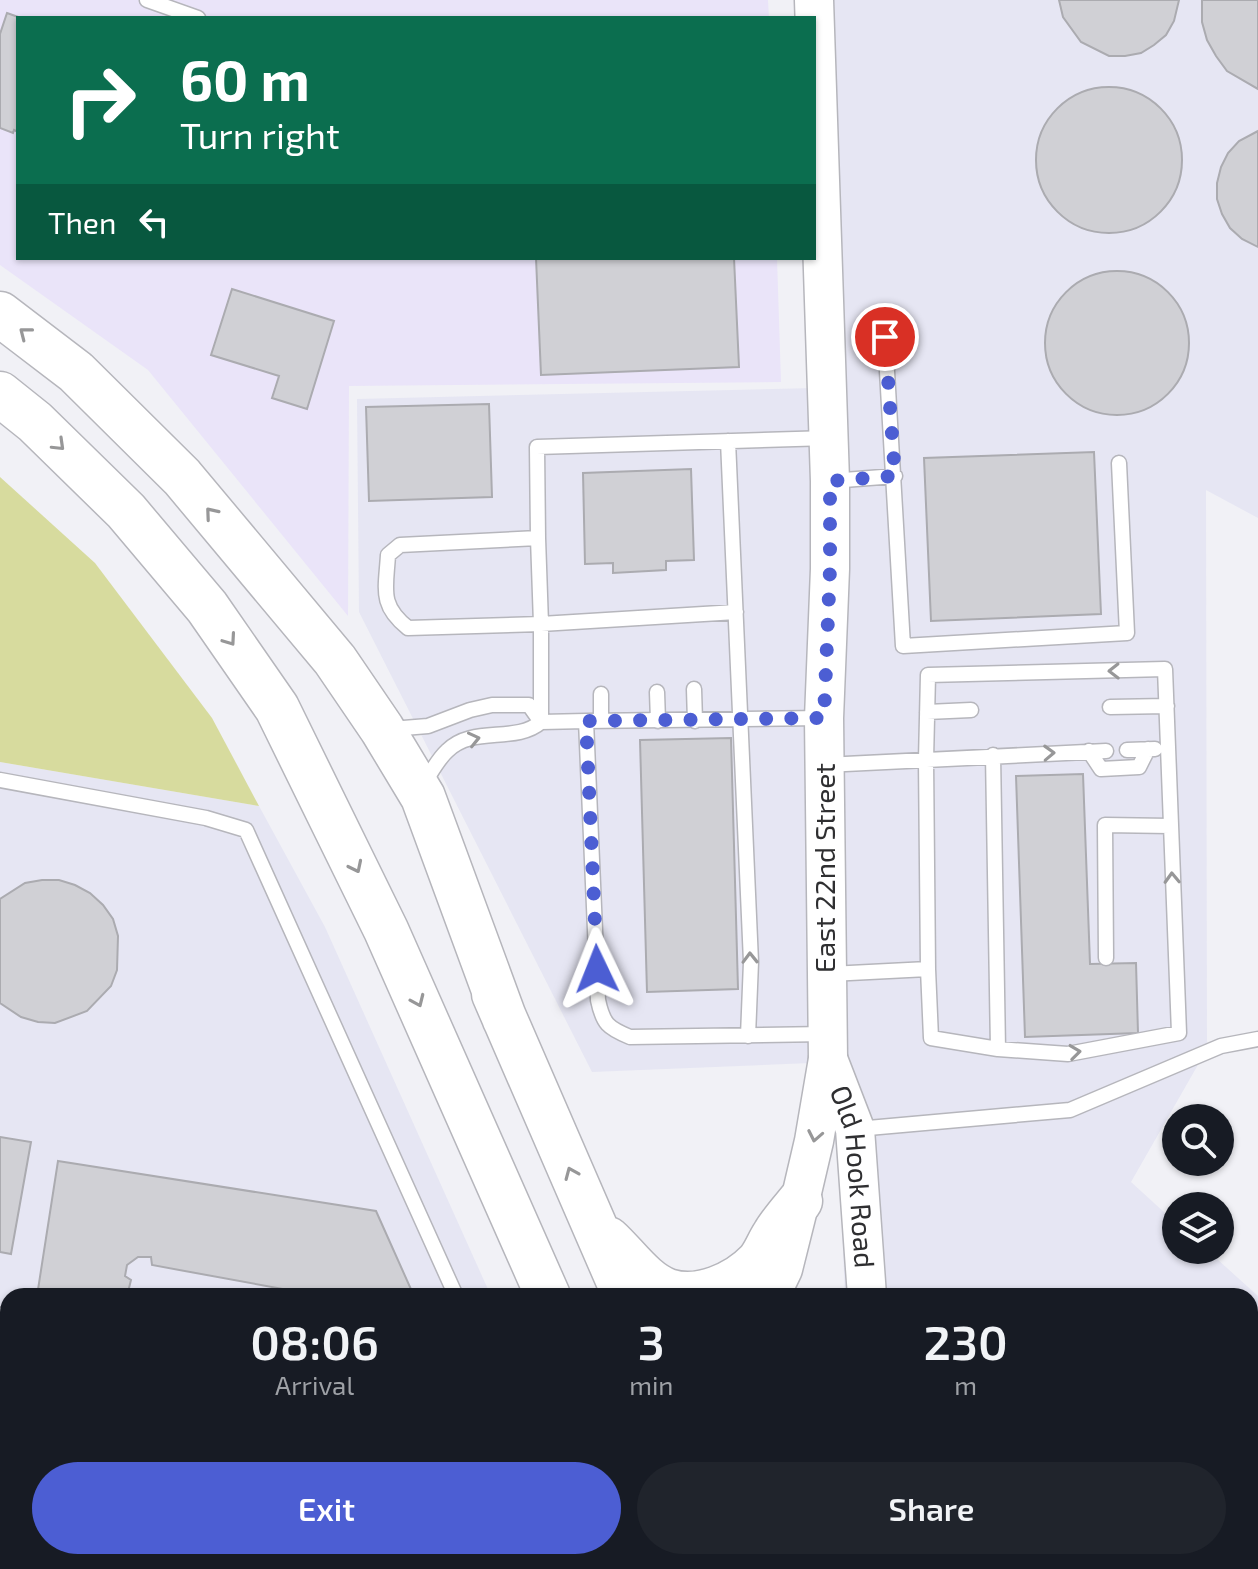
<!DOCTYPE html>
<html lang="en">
<head>
<meta charset="utf-8">
<style>
	:root { --surface:#171b24; --page:#20242c; --text:#f1f3f6; --muted:#9ea1a6; --accent:#4c5ed3 }
	body { margin:0; font-family:"Exo 2",sans-serif; background:var(--page); color:var(--text); height:100vh; display:flex; flex-direction:column; font-size:30px; white-space:nowrap }
	* { box-sizing:border-box; margin:0 }
	p { font-size:26px; color:var(--muted) }
	.icon { flex:none; width:44px; height:44px; fill:none; stroke:currentColor; stroke-width:2; stroke-linecap:round; stroke-linejoin:round }
	.map { position:relative; flex:1; overflow:hidden }
	.panel { position:absolute; left:0px; top:1288px; width:1258px; height:282px; display:flex; flex-direction:column; background:var(--surface); border-radius:24px 24px 0 0; box-shadow:0 2px 6px #0004 }
	.panel>* { flex:none }
	.banner { position:absolute; left:16px; top:16px; width:800px; height:244px; border-radius:0px; box-shadow:0 2px 6px #0004; background:#0b6e4f; color:#fff; overflow:hidden }
	.controls { position:absolute; left:1162px; top:1104px; display:grid; gap:16px }
	.controls a { display:grid; place-items:center; width:72px; height:72px; border-radius:50%; background:var(--surface); box-shadow:0 2px 6px #0004; font-size:40px }
	.pin { position:absolute; display:grid; place-items:center; width:68px; height:68px; color:#fff; margin:-34px; border:4px solid #fff; border-radius:50%; box-shadow:0 2px 8px #0007 }
	.me { position:absolute; width:88px; margin:-44px; rotate:358deg; stroke-linejoin:round; filter:drop-shadow(0 0 6px #0008) }
	.turn { display:flex; align-items:center; gap:28px; height:168px; padding:0 32px; font-size:36px }
	.turn .icon { width:104px; height:104px; stroke-width:2.5 }
	.turn b { display:block; font-size:56px; line-height:68px }
	.then { display:flex; align-items:center; height:76px; padding:0 32px; background:#0003; gap:16px; font-size:30px }
	.eta { display:flex; justify-content:space-evenly; align-items:center; height:136px; text-align:center }
	.eta b { font-size:48px; font-weight:600; line-height:56px }
	.action { display:flex; gap:16px; margin-top:auto; padding:16px 32px }
	.action a { flex:1; height:92px; border-radius:48px; background:var(--accent); color:#fff; font-size:32px; font-weight:600; line-height:92px; text-align:center }
	.action a+a { background:var(--page); color:var(--text) }
	.map>svg:first-child { display:block }
	.commercial { fill:#eae4f9 }
	.built { fill:#e6e6f3 }
	.green { fill:#d7db9e }
	.building { fill:#d0d0d5; stroke:#ababb0; stroke-width:2 }
	.lines { fill:none; stroke-linecap:round; stroke-linejoin:round }
	.lane-casing { stroke:#b6b6bc; stroke-width:17 }
	.street-casing { stroke:#b6b6bc; stroke-width:31 }
	.secondary-casing { stroke:#b6b6bc; stroke-width:41 }
	.highway-casing { stroke:#b6b6bc; stroke-width:47 }
	.lane { stroke:#fff; stroke-width:14 }
	.street { stroke:#fff; stroke-width:28 }
	.secondary { stroke:#fff; stroke-width:38 }
	.highway { stroke:#fff; stroke-width:44 }
	.oneway { stroke:#979798 }
	.route { stroke:#4c5ed3; stroke-width:14; stroke-dasharray:0 25.2 }
	.labels { text-anchor:middle; stroke-width:6; stroke-linejoin:round; paint-order:stroke }
	.street-label { font-size:28px; fill:#2f2f31; stroke:#fff }
</style>
</head>
<body>
<div class="map">
<svg width="1258" height="1569" viewBox="0 0 1258 1569">
	<rect width="100%" height="100%" fill="#f1f1f6"/>
	<!-- commercial -->
	<path class="commercial" d="M0,0H768L769,18H18V258H777L781,382L349,386L348,616L148,370L0,265Z"/>
	<!-- built -->
	<path class="built" d="M798,0H1258V518L1206,490L1207,1049L1131,1182L1176,1223V1250H1207L1258,1296V1569H855V1562H1250V1296H845L835,1062L592,1072L359,612L357,399L814,388Z
		M0,762L259,806L325,927L491,1296H8V1562H611L614,1569H0Z"/>
	<!-- green -->
	<path class="green" d="M0,477L95,563L212,718L259,806L0,762Z"/>
	<!-- building -->
	<path class="building" d="M1059,0H1179L1174,21L1166,35L1154,45L1141,53L1125,56H1109L1081,42L1063,17Z
		M1202,0H1258V89L1227,71L1216,56L1207,40L1202,22Z
		M7,13L21,18H18V132L14,130L13,133L0,128V34Z
		M1036 160a73 73 0 1 1 146 0a73 73 0 1 1-146 0Z
		M1258,131V247L1242,239L1230,228L1222,214L1217,199V183L1221,167L1228,153L1239,141Z
		M536,258H734L739,367L541,375Z
		M1045 343a72 72 0 1 1 144 0a72 72 0 1 1-144 0Z
		M232,289L334,321L307,409L272,398L279,376L211,355Z
		M489,404L492,497L369,501L366,407Z
		M1094,452L1101,614L931,621L924,458Z
		M691,469L694,560L666,561V570L613,573V563L585,564L583,473Z
		M731,738L738,989L647,992L640,740Z
		M1083,774L1090,964L1136,963L1138,1033L1025,1037L1016,776Z
		M42,880H59L75,885L90,893L103,905L113,919L118,936L117,970L111,986L87,1011L55,1023L38,1022L21,1017L0,1003V899L25,883Z
		M0,1137L31,1142L11,1254L0,1252Z
		M58,1161L376,1211L414,1296H321L152,1265L151,1257H138L127,1265L125,1276L131,1280L127,1296H37Z
		M179,1562H304L320,1569H186Z
		M379,1562H486L483,1569H375Z"/>
	<g class="lines">
		<defs>
			<path id="lane" d="M147,0L198,18
				M885,337L903,646L1127,633L1119,463
				M728,441L751,962L748,1036
				M831,481L895,476
				M538,538L541,624L736,612
				M694,689L695,721
				M657,692L658,721
				M601,694V721
				M1110,707L1167,706
				M927,712L971,710
				M586,721L823,718
				M391,729L428,726L470,710L492,705H529L541,722C515,744 473,725 447,751C437,760 430,775 422,786
				M1127,750L1155,749
				M1089,751L1101,769L1139,767L1148,749
				M993,755L998,1049
				M825,765L1106,751
				M0,780L206,818L246,830L456,1296
				M1106,958L1105,825L1170,826
				M830,974L928,969L931,1038L998,1049L1068,1054L1179,1033L1165,669L928,675L926,760L928,969
				M826,1034L630,1037C608,1028 603,1024 598,1000L586,721L541,722V624L408,628C379,605 386,589 388,555L400,545L538,538L537,447L829,438
				M857,1129L1070,1110L1221,1046L1258,1039
				M4,1314L8,1339
				M0,1356L8,1341
				M539,1569L540,1562"/>
			<path id="street" d="M0,1430L8,1436
				M133,1562L139,1569"/>
			<g id="secondary">
				<path id="s1" d="M828,1059L855,1129L867,1296"/>
				<path d="M770,1296L783,1269L800,1201L814,1141L828,1059L824,718L830,569V481L814,0"/>
				<path d="M639,1569L643,1562"/>
				<path d="M872,1569L873,1562"/>
			</g>
			<path id="highway" d="M0,314L76,372L182,477L335,660L382,729L423,797L505,1020
				M0,394L35,422L126,511L207,607L277,708L386,930L548,1296
				M494,994L625,1296
				M608,1239C626,1255 644,1283 668,1291C699,1301 737,1284 758,1262C765,1254 768,1244 774,1235C781,1223 791,1212 800,1201
				M666,1562L670,1569
				M746,1562L750,1569"/>
		</defs>
		<!-- lane casing -->
		<use href="#lane" class="lane-casing"/>
		<!-- street casing -->
		<use href="#street" class="street-casing"/>
		<!-- secondary casing -->
		<use href="#secondary" class="secondary-casing"/>
		<!-- highway casing -->
		<use href="#highway" class="highway-casing"/>
		<!-- lane -->
		<use href="#lane" class="lane"/>
		<!-- street -->
		<use href="#street" class="street"/>
		<!-- secondary -->
		<use href="#secondary" class="secondary"/>
		<!-- highway -->
		<use href="#highway" class="highway"/>
	</g>
	<!-- one-way arrows -->
	<defs><path id="oneway-chevron" d="M-2-3.5L2.5 0L-2 3.5" fill="none" stroke-width="1.6" stroke-linecap="round" stroke-linejoin="round" transform="scale(2)"/></defs>
	<g class="oneway">
		<use href="#oneway-chevron" transform="translate(25 333) rotate(-142)"/>
		<use href="#oneway-chevron" transform="translate(59 445) rotate(44)"/>
		<use href="#oneway-chevron" transform="translate(211 513) rotate(-130)"/>
		<use href="#oneway-chevron" transform="translate(230 640) rotate(55)"/>
		<use href="#oneway-chevron" transform="translate(1114 671) rotate(179)"/>
		<use href="#oneway-chevron" transform="translate(474 739) rotate(-13)"/>
		<use href="#oneway-chevron" transform="translate(1049 753) rotate(-2)"/>
		<use href="#oneway-chevron" transform="translate(356 867) rotate(64)"/>
		<use href="#oneway-chevron" transform="translate(1172 878) rotate(-92)"/>
		<use href="#oneway-chevron" transform="translate(750 958) rotate(-91)"/>
		<use href="#oneway-chevron" transform="translate(418 1001) rotate(66)"/>
		<use href="#oneway-chevron" transform="translate(1075 1052) rotate(-7)"/>
		<use href="#oneway-chevron" transform="translate(815 1136) rotate(101)"/>
		<use href="#oneway-chevron" transform="translate(571 1173) rotate(-113)"/>
	</g>
	<g class="lines">
		<!-- route -->
		<path class="route" d="M597,969L586,721L824,718L830,569V481L895,476L885,337"/>
	</g>
	<g class="labels">
		<!-- street labels -->
		<g class="street-label">
			<text transform="translate(825 868) rotate(-90)" y="10">East 22nd Street</text>
			<text dy="10" stroke="none"><textPath href="#s1" startOffset="122">Old Hook Road</textPath></text>
		</g>
	</g>
</svg>
<div class="controls">
<a><svg class="icon" aria-label="search" viewBox="0 0 24 24"><circle cx="10" cy="10" r="6"/><path d="M15 15l6 6"/></svg></a>
<a><svg class="icon" aria-label="layers" viewBox="0 0 24 24"><path d="M12 4l9 5-9 5-9-5zM3 14l9 5 9-5"/></svg></a>
</div>
<div class="pin" style="left:885px;top:337px;background:#d93025"><svg class="icon" aria-label="arrive" viewBox="0 0 24 24"><path d="M6 21V4h12l-3 4 3 4H6"/></svg></div>
<svg class="me" style="left:597px;top:969px" viewBox="-20 -20 40 40"><path d="M0-17L14 15 0 8-14 15z" fill="#4c5ed3" stroke="#fff" stroke-width="4"/></svg>
<div class="banner">
<div class="turn"><svg class="icon" aria-label="right" viewBox="0 0 24 24"><path d="M7 20v-9h11M14 6l5 5-5 5"/></svg><div><b>60 m</b>Turn right</div></div>
<div class="then">Then<svg class="icon" aria-label="left" viewBox="0 0 24 24"><path d="M17 20v-9H6M10 6l-5 5 5 5"/></svg></div>
</div>
<section class="panel">
<div class="eta">
<div><b>08:06</b><p>Arrival</p></div>
<div><b>3</b><p>min</p></div>
<div><b>230</b><p>m</p></div>
</div>
<div class="action"><a>Exit</a><a>Share</a></div>
</section>
</div>
</body>
</html>
